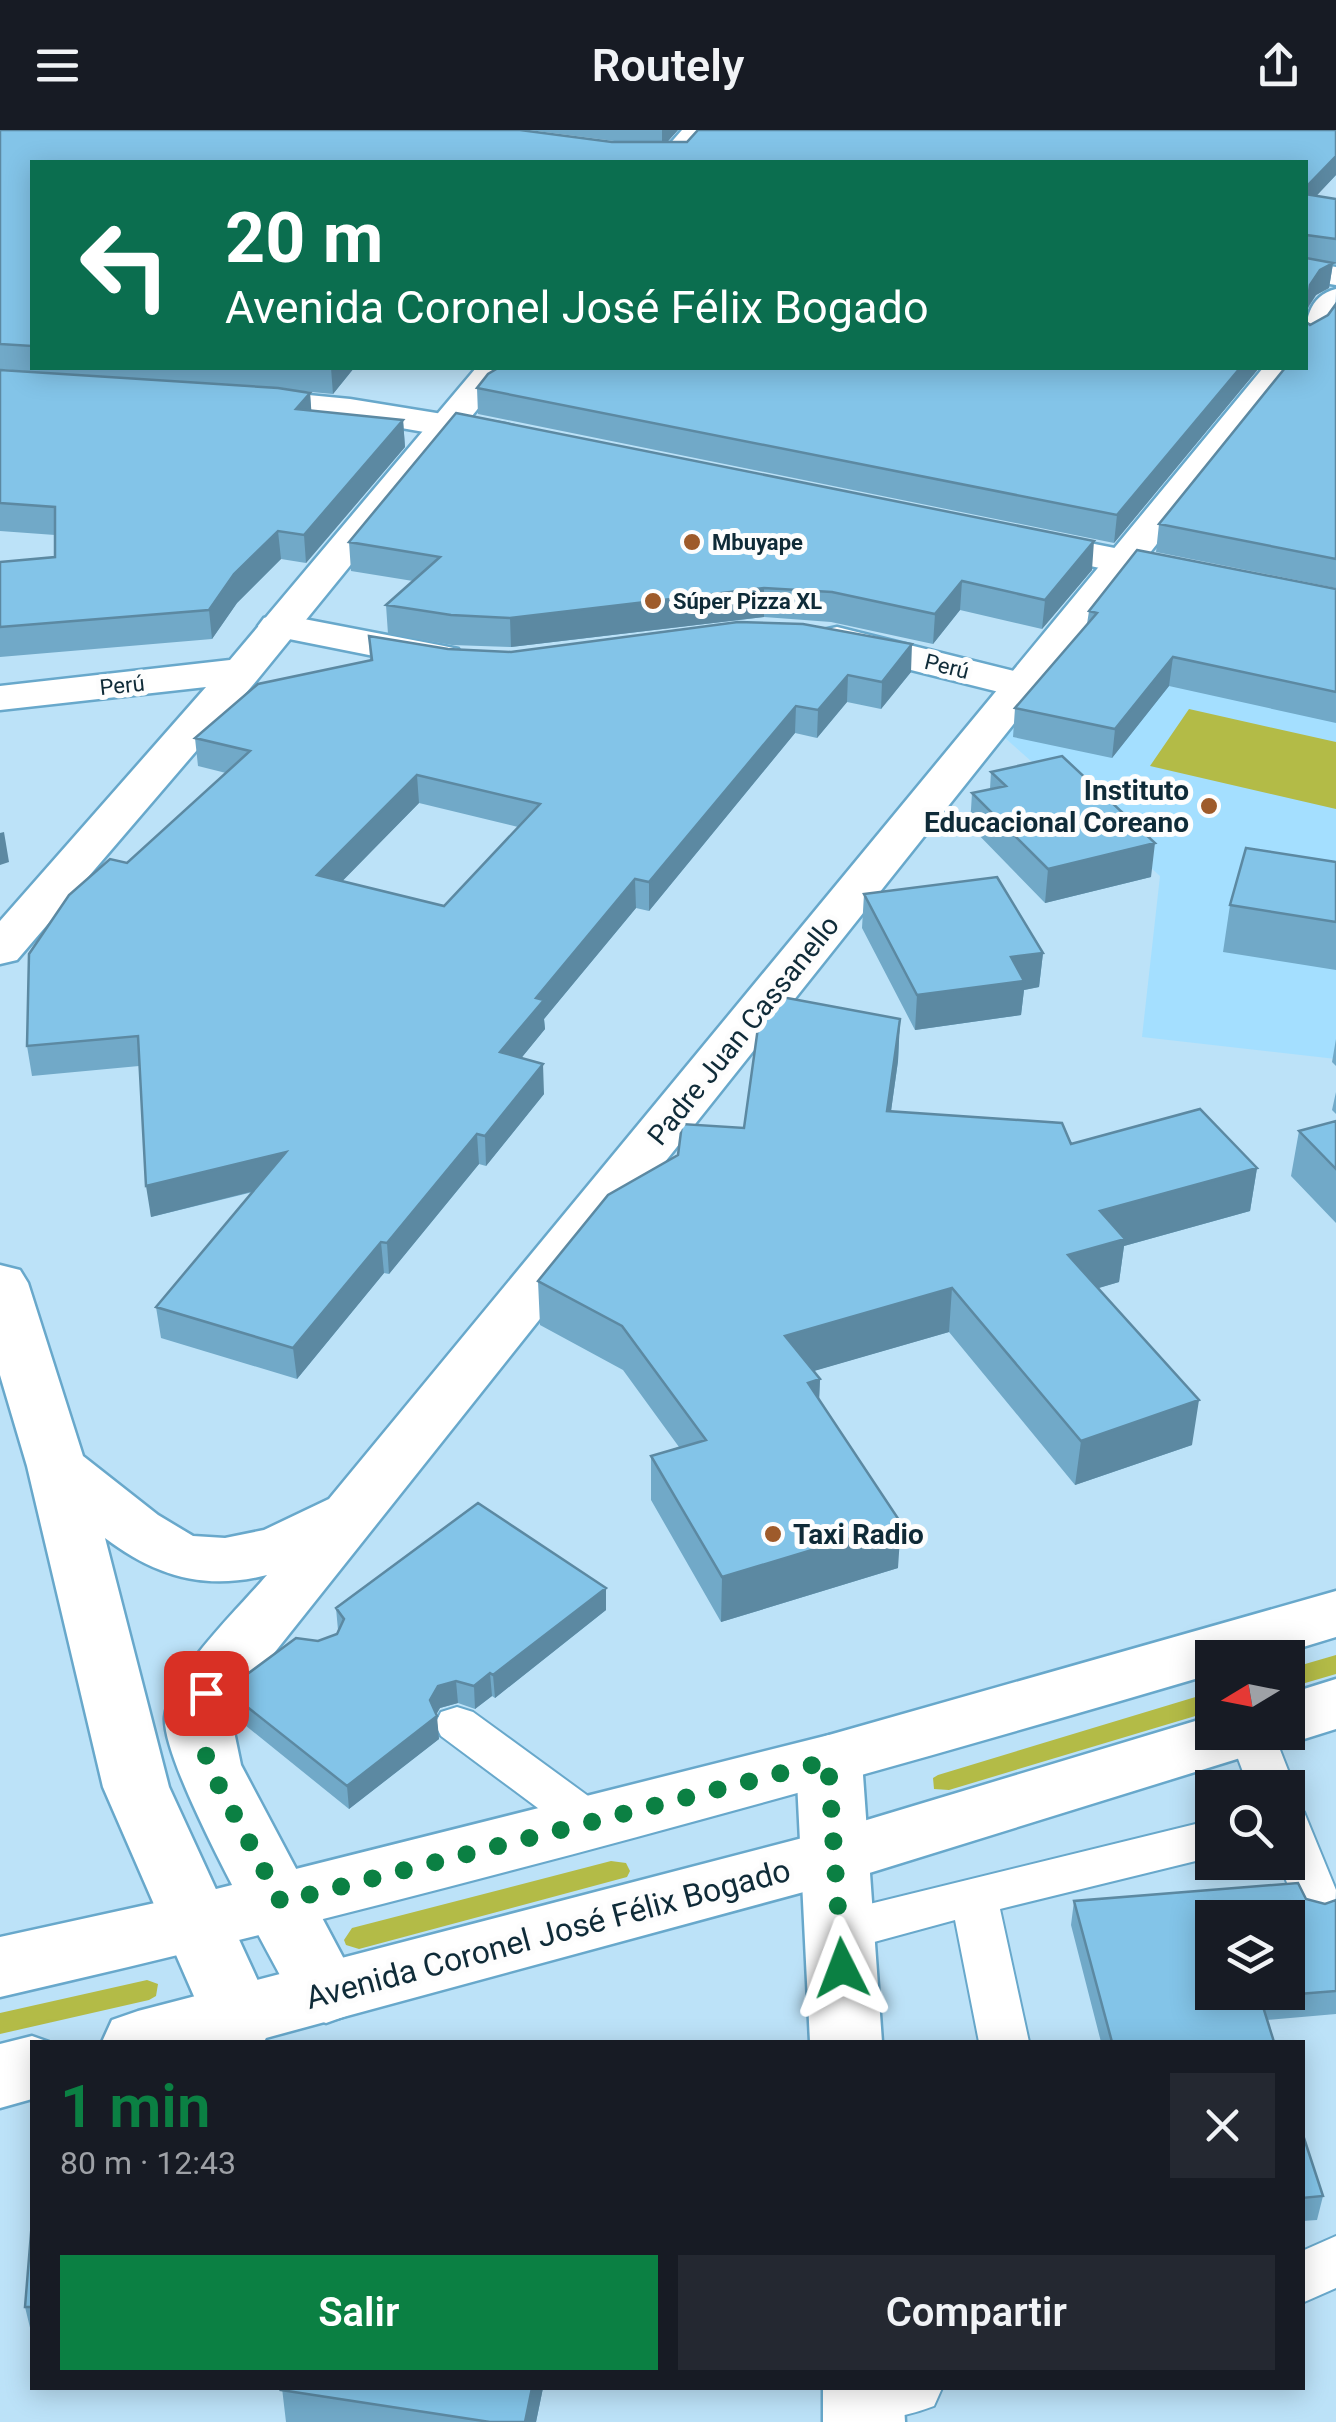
<!DOCTYPE html>
<html lang="es">
<head>
<meta charset="utf-8">
<style>
	:root { --surface:#171b24; --page:#242831; --text:#f1f3f6; --muted:#9ea1a6; --accent:#0b8043 }
	body { margin:0; font-family:Roboto,sans-serif; background:var(--page); color:var(--text); height:100vh; display:flex; flex-direction:column; font-size:38px; white-space:nowrap }
	* { box-sizing:border-box; margin:0 }
	p { font-size:32px; color:var(--muted) }
	.icon { flex:none; width:55px; height:55px; fill:none; stroke:currentColor; stroke-width:2; stroke-linecap:round; stroke-linejoin:round }
	.map { position:relative; flex:1; overflow:hidden }
	.details { position:absolute; left:30px; top:1910px; width:1275px; height:350px; display:flex; flex-direction:column; background:var(--surface); border-radius:0px; box-shadow:0 5px 25px #0003 }
	.details>* { flex:none }
	.top-card { position:absolute; left:30px; top:30px; width:1278px; height:210px; border-radius:0px; box-shadow:0 5px 25px #0003; background:#0b6e4f; color:#fff; overflow:hidden }
	.needle { width:65px; rotate:260deg }
	.tools { position:absolute; left:1195px; top:1510px; display:grid; gap:20px }
	.tools a { display:grid; place-items:center; width:110px; height:110px; border-radius:0px; background:var(--surface); box-shadow:0 5px 25px #0003; font-size:50px }
	.pin { position:absolute; display:grid; place-items:center; width:85px; height:85px; color:#fff; margin:-42px; border-radius:20px; box-shadow:0 5px 15px #0006 }
	.me { position:absolute; width:110px; margin:-55px; rotate:357deg; stroke-linejoin:round; filter:drop-shadow(0 0 8px #0008) }
	.turn { display:flex; align-items:center; gap:35px; height:210px; padding:0 30px; font-size:45px }
	.turn .icon { width:130px; height:130px; stroke-width:2.5 }
	.turn b { display:block; font-size:70px; line-height:85px }
	.round { display:grid; place-items:center; flex:none; width:105px; height:105px; border-radius:0px; background:var(--page) }
	.summary { display:flex; align-items:center; justify-content:space-between; height:170px; padding:0 30px }
	h1 { font-size:60px; font-weight:600; line-height:75px; color:var(--accent) }
	.primary-button { display:flex; gap:20px; margin-top:auto; padding:20px 30px }
	.primary-button a { flex:1; height:115px; border-radius:0px; background:var(--accent); color:#fff; font-size:40px; font-weight:600; line-height:115px; text-align:center }
	.primary-button a+a { background:var(--page); color:var(--text) }
	header { display:flex; justify-content:space-between; align-items:center; height:130px; padding:0 30px; background:var(--surface); font-size:45px; font-weight:600 }
	.map>svg:first-child { display:block }
	.built { fill:#a4dfff }
	.green { fill:#b3bb47 }
	.lines { fill:none; stroke-linecap:round; stroke-linejoin:round }
	.service-casing { stroke:#68a8cb; stroke-width:4 }
	.minor-casing { stroke:#68a8cb; stroke-width:5 }
	.tertiary-casing { stroke:#68a8cb; stroke-width:5 }
	.primary-casing { stroke:#68a8cb; stroke-width:5 }
	.service { fill:#fff; fill-rule:evenodd }
	.minor { fill:#fff; fill-rule:evenodd }
	.tertiary { fill:#fff; fill-rule:evenodd }
	.primary { fill:#fff; fill-rule:evenodd }
	.wall { fill:#71a9c8; fill-rule:evenodd }
	.shaded-wall { fill:#5c89a2 }
	.building { fill:#83c4e8; stroke:#5c89a2; stroke-width:2.5; fill-rule:evenodd }
	.route { stroke:#0b8043; stroke-width:18; stroke-dasharray:0 32.4 }
	.poi-dot { fill:#9e5b2b; stroke:#fdfdfd; stroke-width:4 }
	.labels { text-anchor:middle; stroke-width:10; stroke-linejoin:round; paint-order:stroke }
	.far-poi-label { font-size:22px; font-weight:bold; fill:#0f2b38; stroke:#fdfdfd; text-anchor:start }
	.far-street-label { font-size:22px; fill:#0f2b38; stroke:#fdfdfd }
	.poi-label { font-size:28px; font-weight:bold; fill:#0f2b38; stroke:#fdfdfd; text-anchor:end }
	.street-label { font-size:28px; fill:#0f2b38; stroke:#fdfdfd }
	.near-street-label { font-size:32px; fill:#0f2b38; stroke:#fdfdfd }
</style>
</head>
<body>
<header><svg class="icon" aria-label="menu" viewBox="0 0 24 24"><path d="M4 6h16M4 12h16M4 18h16"/></svg>Routely<svg class="icon" aria-label="share" viewBox="0 0 24 24"><path d="M12 15V3M7 8l5-5 5 5M5 13v7h14v-7"/></svg></header>
<div class="map">
<svg width="1336" height="2292" viewBox="0 0 1336 2292">
	<rect width="100%" height="100%" fill="#bce2f8"/>
	<!-- built -->
	<path class="built" d="M1117,464L1336,508V929L1142,907L1160,746L1004,607Z"/>
	<!-- green -->
	<path class="green" d="M1189,579L1336,612V679L1150,636Z
		M1336,1525V1544L1288,1558V1539Z
		M1212,1562V1581L949,1660L934,1659L933,1648L938,1645Z
		M611,1731L626,1733L630,1741L627,1747L359,1819L346,1815L344,1810L352,1798Z
		M147,1850L158,1854L156,1866L149,1870L0,1904V1883Z"/>
	<g class="lines">
		<defs>
			<path id="service" d="M457,1577L473,1582L606,1679L613,1692L606,1705L590,1710L574,1705L441,1606L435,1594L441,1582Z
				M1228,1602H1273L1295,1658L1288,1671V1658H1249Z
				M1288,1677L1304,1682L1336,1760L1335,1789L1318,1794L1301,1789L1279,1732H1288Z
				M1212,1690V1727L1000,1779L1029,1912H979L955,1790L841,1821L824,1815L817,1801L824,1787L841,1781Z
				M1336,2106V2158L1302,2173V2121Z
				M841,2258H942L934,2276C906,2287 873,2292 843,2290L835,2271Z"/>
			<path id="minor" d="M1305,132L1336,137V155L1305,150Z
				M237,258L350,269L504,294L517,297L522,305L517,313L504,316L350,289L225,275L220,268L225,261Z
				M1019,399L1180,431L1194,435L1199,443L1194,451L1180,455L1006,418L1000,410L1006,402Z
				M278,484L444,516L458,519L464,528L458,537L444,540L264,504L258,496L264,488Z
				M837,497L1038,547L1044,556L1038,565L1023,568L823,518L817,509L823,500Z"/>
			<path id="tertiary" d="M682,0H712L683,32H654Z
				M1336,159C1336,184 1333,210 1305,217C1305,192 1308,166 1336,159Z
				M476,238H511L257,550L17,830L0,834V791L206,557L0,580V556L230,530Z
				M1263,238H1297L235,1572L231,1587L241,1635L362,1863L351,1884L326,1893L301,1884C273,1830 161,1635 165,1587C169,1544 239,1478 267,1445C205,1461 155,1446 105,1408L169,1657L275,1888L265,1910H213L103,1657L27,1336L0,1245V1135L20,1140L28,1153L83,1326L158,1385L193,1406L225,1408L264,1400L329,1369Z
				M829,1605L852,1613L862,1631L882,1912H810L796,1631L806,1613Z
				M823,2258H903L905,2292H823Z"/>
			<path id="primary" d="M1336,1461V1507L1267,1528H1212V1544C811,1662 408,1773 0,1867V1807L196,1764L829,1605Z
				M1336,1549V1599L1288,1614L1272,1609L1266,1620L837,1753L251,1912H102L112,1890L138,1881L837,1699L1212,1586V1602H1288V1564Z
				M32,1906L49,1912H32V1969L0,1978V1914Z"/>
		</defs>
		<!-- service casing -->
		<use href="#service" class="service-casing"/>
		<!-- minor casing -->
		<use href="#minor" class="minor-casing"/>
		<!-- tertiary casing -->
		<use href="#tertiary" class="tertiary-casing"/>
		<!-- primary casing -->
		<use href="#primary" class="primary-casing"/>
		<!-- service -->
		<use href="#service" class="service"/>
		<!-- minor -->
		<use href="#minor" class="minor"/>
		<!-- tertiary -->
		<use href="#tertiary" class="tertiary"/>
		<!-- primary -->
		<use href="#primary" class="primary"/>
	</g>
	<!-- wall -->
	<path class="wall" d="M0,0H520L612,12H622L529,0H678L667,12H687L698,0H1336V45L1316,66L1336,69V134H1333L1329,158L1316,165L1307,180L1305,191L1310,195L1328,185L1336,174V458L1156,422L1159,394L1285,238H1305V32H32V238H354L333,264L301,261L310,263L311,281L403,290L405,317L306,433L281,429L237,473L212,509L0,527V432L55,427V405L0,401V240L62,244L0,239Z
		M1259,238L1114,413L478,284L477,258Z
		M349,412L1092,440L1042,499L960,480L933,514L831,492L764,487L511,517L452,515L388,504L386,475L413,451L351,441Z
		M1336,459V593L1169,556L1112,628L1013,607L1015,578L1087,494L1089,481Z
		M369,506L448,519L911,542L881,579L847,572L817,608L795,603L649,781L636,778L544,889L545,899L521,928L544,964L486,1036L479,1034L389,1144L384,1143L297,1249L161,1208L156,1177L253,1062L151,1087L139,936L32,946L27,916L127,733L226,643L198,636L195,608L370,531ZM419,673L518,697L444,776L342,751Z
		M991,642L1151,747L1045,773L970,696L972,663L990,659Z
		M1336,732V840L1223,822L1230,775Z
		M864,764L1043,823L1039,857L1024,860L1021,885L915,900L862,798Z
		M900,889L898,931L891,981L1071,1014L1257,1038L1250,1081L1124,1116L1119,1152L1098,1158L1192,1315L1075,1355L949,1202L813,1241L820,1249L819,1270L898,1438L721,1492L651,1370V1326L679,1317L623,1240L540,1195L538,1151L744,998Z
		M1336,909V936L1332,932Z
		M1336,962V984L1332,980Z
		M1336,991V1093L1291,1046L1299,1001Z
		M606,1458V1480L495,1568L492,1566L475,1579L458,1573L440,1578L436,1585L439,1609L349,1679L235,1587L231,1564L318,1511L337,1504L338,1500L336,1478Z
		M1306,1769L1325,1774L1336,1770V1884L1267,1890L1274,1912H1101L1071,1795L1074,1771Z
		M1302,2002L1323,2066L1317,2090L1302,2091Z
		M32,2091V2206L25,2177Z
		M282,2258H543L536,2292H286Z"/>
	<!-- shaded-wall -->
	<path class="shaded-wall" d="M662,0H678L662,18Z
		M1336,26V45L1305,78V58Z
		M1333,133L1329,158L1316,165L1306,180L1310,155L1320,140Z
		M331,238H354L333,264Z
		M1240,238H1259L1114,413L1117,385Z
		M310,263L312,289L296,279Z
		M403,290L405,317L306,433L304,405Z
		M278,401L281,429L237,473L212,509L209,480L234,444Z
		M1094,411L1092,440L1042,499L1045,470Z
		M962,451L960,480L933,514L935,484Z
		M764,458V487L511,517L510,488Z
		M912,514L911,542L881,579L882,552Z
		M1173,527L1169,556L1112,628L1115,599Z
		M848,545L847,572L817,608L818,580Z
		M796,576L795,603L649,781V752Z
		M417,645L419,673L320,774L317,745Z
		M4,702L9,732L0,735V703Z
		M1155,713L1151,747L1045,773L1048,739Z
		M635,749L636,778L544,889L545,899L502,952L500,922L536,868Z
		M1043,823L1039,857L1024,860L1021,885L915,900L917,865L1011,827Z
		M900,889L898,931L885,1024L887,981Z
		M543,934L544,964L486,1036L485,1006Z
		M477,1004L479,1034L389,1144L387,1113Z
		M286,1022L290,1052L151,1087L146,1056Z
		M1257,1038L1250,1081L1124,1116L1119,1152L1062,1169L1068,1125L1100,1081Z
		M381,1112L384,1143L297,1249L293,1218Z
		M952,1158L949,1202L783,1250L785,1206Z
		M820,1249L818,1294L808,1253Z
		M1199,1270L1192,1315L1075,1355L1081,1311Z
		M901,1393L898,1438L721,1492L722,1447Z
		M606,1458V1480L495,1568L493,1545Z
		M490,1543L492,1566L475,1579L474,1556Z
		M456,1551L458,1573L440,1578L434,1588L437,1586L439,1609L349,1679L347,1656L430,1570L438,1556Z
		M532,2258H543L536,2292H525Z"/>
	<!-- building -->
	<path class="building" d="M0,0H520L612,12H687L698,0H1336V26L1305,58V32H32V216L0,214Z
		M1305,64L1336,69V109L1306,105V128L1333,133L1320,140L1310,155L1305,191L1310,195L1328,185L1336,174V429L1159,394L1285,238H1305Z
		M498,238H1240L1117,385L477,258L488,244Z
		M0,240L278,258L310,263L296,279L403,290L304,405L278,401L234,444L209,480L0,497V432L55,427V377L0,373Z
		M456,283L1094,411L1045,470L962,451L935,484L832,462L764,458L510,488L451,485L386,475L440,427L349,412Z
		M1137,420L1336,459V562L1173,527L1115,599L1015,578L1097,483L1089,481Z
		M738,492L803,494L912,514L882,552L848,545L818,580L796,576L649,752L635,749L536,868L544,870L500,922L543,934L485,1006L477,1004L387,1113L381,1112L293,1218L156,1177L286,1022L146,1056L138,906L27,916L29,824L69,765L110,729L127,733L250,621L195,608L258,554L372,530L369,506L448,519L511,522ZM417,645L540,674L444,776L317,745Z
		M1062,626L1155,713L1048,739L972,663L1006,656L991,642Z
		M1246,718L1336,732V792L1230,775Z
		M997,747L1043,823L1011,827L1024,851L917,865L864,764Z
		M771,865L900,889L887,981L1062,993L1071,1014L1200,979L1257,1038L1100,1081L1125,1109L1068,1125L1199,1270L1081,1311L952,1158L785,1206L820,1249L808,1253L901,1393L722,1447L651,1326L706,1310L622,1196L538,1151L608,1065L678,1025L682,994L744,998L761,876Z
		M1336,991V1039L1299,1001Z
		M478,1373L606,1458L493,1545L490,1543L474,1556L456,1551L438,1556L430,1570L437,1586L347,1656L231,1564L234,1554L296,1508L318,1511L337,1504L344,1489L336,1478Z
		M1298,1753L1306,1769L1325,1774L1336,1770V1861L1260,1867L1274,1912H1112L1074,1771ZM1212,1788H1288V1862H1212Z
		M1302,2002L1323,2066L1302,2068Z
		M32,2091V2177H25Z
		M282,2258H532L525,2292H490L281,2260Z"/>
	<g class="lines">
		<!-- route -->
		<path class="route" d="M206,1563L198,1587L208,1635L281,1772L828,1631L842,1838"/>
	</g>
	<!-- markers -->
	<g class="poi-dot">
		<circle cx="692" cy="412" r="10"/>
		<circle cx="653" cy="471" r="10"/>
		<circle cx="1209" cy="676" r="10"/>
		<circle cx="773" cy="1404" r="10"/>
	</g>
	<g class="labels">
		<!-- far-poi labels -->
		<g class="far-poi-label">
			<text x="712" y="420">Mbuyape</text>
			<text x="673" y="479">Súper Pizza XL</text>
		</g>
		<!-- far-street labels -->
		<g class="far-street-label">
			<text transform="translate(947 536) rotate(14)" y="8">Perú</text>
			<text transform="translate(122 555) rotate(-6)" y="8">Perú</text>
		</g>
		<!-- poi labels -->
		<g class="poi-label">
			<text x="1189" y="670">Instituto<tspan x="1189" dy="32">Educacional Coreano</tspan></text>
			<text x="793" y="1414" text-anchor="start">Taxi Radio</text>
		</g>
		<!-- street labels -->
		<g class="street-label">
			<text transform="translate(743 900) rotate(-51)" y="10">Padre Juan Cassanello</text>
		</g>
		<!-- near-street labels -->
		<g class="near-street-label">
			<text transform="translate(548 1804) rotate(-15)" y="11">Avenida Coronel José Félix Bogado</text>
		</g>
	</g>
</svg>
<div class="tools">
<a><svg class="needle" viewBox="-14 -14 28 28"><path d="M0-13l5 13h-10z" fill="#e53935"/><path d="M0 13l5-13h-10z" fill="#9ea1a6"/></svg></a>
<a><svg class="icon" aria-label="search" viewBox="0 0 24 24"><circle cx="10" cy="10" r="6"/><path d="M15 15l6 6"/></svg></a>
<a><svg class="icon" aria-label="layers" viewBox="0 0 24 24"><path d="M12 4l9 5-9 5-9-5zM3 14l9 5 9-5"/></svg></a>
</div>
<div class="pin" style="left:206px;top:1563px;background:#d93025"><svg class="icon" aria-label="arrive" viewBox="0 0 24 24"><path d="M6 21V4h12l-3 4 3 4H6"/></svg></div>
<svg class="me" style="left:842px;top:1838px" viewBox="-20 -20 40 40"><path d="M0-17L14 15 0 8-14 15z" fill="#0b8043" stroke="#fff" stroke-width="4"/></svg>
<div class="top-card">
<div class="turn"><svg class="icon" aria-label="left" viewBox="0 0 24 24"><path d="M17 20v-9H6M10 6l-5 5 5 5"/></svg><div><b>20 m</b>Avenida Coronel José Félix Bogado</div></div>
</div>
<section class="details">
<div class="summary"><div><h1>1 min</h1><p>80 m · 12:43</p></div><a class="round"><svg class="icon" aria-label="close" viewBox="0 0 24 24"><path d="M6 6l12 12M18 6L6 18"/></svg></a></div>
<div class="primary-button"><a>Salir</a><a>Compartir</a></div>
</section>
</div>
</body>
</html>
